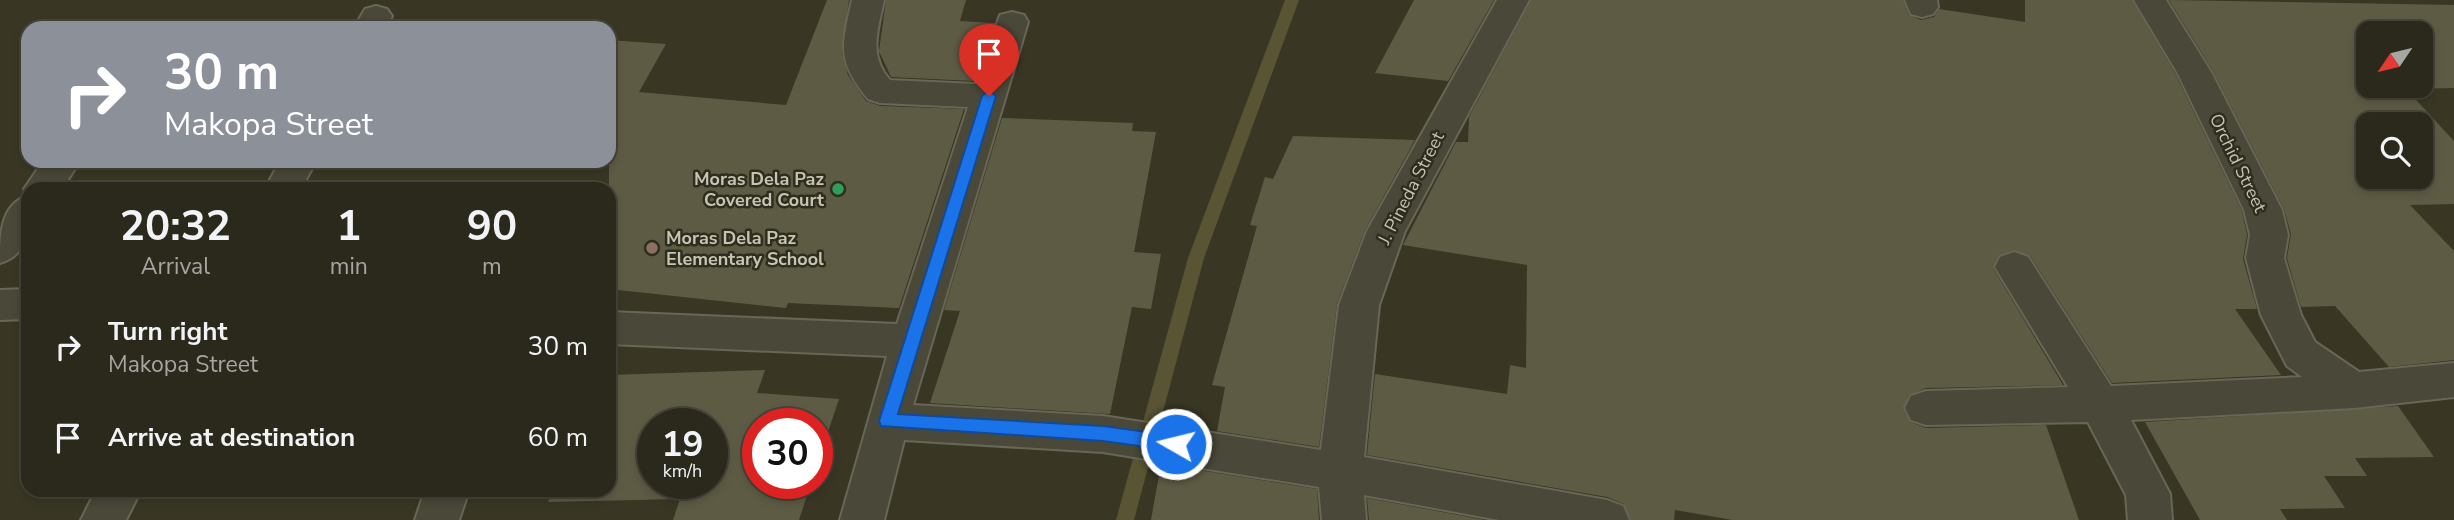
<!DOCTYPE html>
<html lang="en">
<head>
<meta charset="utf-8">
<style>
	:root { --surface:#2b291b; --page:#333124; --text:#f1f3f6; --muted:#a6a6a3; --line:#47453a }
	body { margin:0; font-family:"Nunito Sans",sans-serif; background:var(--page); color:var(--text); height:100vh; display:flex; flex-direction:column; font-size:26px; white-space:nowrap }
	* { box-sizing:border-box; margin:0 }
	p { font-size:23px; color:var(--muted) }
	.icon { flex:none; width:38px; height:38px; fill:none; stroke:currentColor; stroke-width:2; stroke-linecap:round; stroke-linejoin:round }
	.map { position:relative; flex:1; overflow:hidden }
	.panel { position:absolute; left:21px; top:182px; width:595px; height:315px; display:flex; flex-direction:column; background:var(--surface); border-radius:21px; box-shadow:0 4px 10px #0003,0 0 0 2px var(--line) }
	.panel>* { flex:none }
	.hud { position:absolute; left:21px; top:21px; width:595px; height:147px; border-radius:21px; box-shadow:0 4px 10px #0003,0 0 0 2px var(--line); background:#8c9099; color:#fff; overflow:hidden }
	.needle { width:46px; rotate:235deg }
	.buttons { position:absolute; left:2356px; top:21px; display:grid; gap:14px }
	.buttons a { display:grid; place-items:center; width:77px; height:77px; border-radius:14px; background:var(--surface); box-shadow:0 4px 10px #0003,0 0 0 2px var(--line); font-size:35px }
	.speed { position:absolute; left:637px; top:408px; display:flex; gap:14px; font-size:35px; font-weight:700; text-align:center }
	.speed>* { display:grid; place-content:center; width:91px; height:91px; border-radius:50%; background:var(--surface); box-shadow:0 4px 10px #0003,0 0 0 2px var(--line); line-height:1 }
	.speed small { font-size:18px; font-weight:400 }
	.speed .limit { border:10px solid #d22; background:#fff; color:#111 }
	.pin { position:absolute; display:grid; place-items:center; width:60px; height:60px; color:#fff; margin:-72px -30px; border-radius:50% 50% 50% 0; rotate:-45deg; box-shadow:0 0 7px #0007 }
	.pin .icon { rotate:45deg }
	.me { position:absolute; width:77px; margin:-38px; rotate:278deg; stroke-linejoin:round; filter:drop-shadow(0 0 5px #0008) }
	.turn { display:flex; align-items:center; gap:24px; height:147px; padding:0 28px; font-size:32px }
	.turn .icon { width:91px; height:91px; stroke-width:2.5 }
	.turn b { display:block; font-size:49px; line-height:60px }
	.eta { display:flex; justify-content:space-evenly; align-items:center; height:119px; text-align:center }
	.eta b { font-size:42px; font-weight:700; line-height:49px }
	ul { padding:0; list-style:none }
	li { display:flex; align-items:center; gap:21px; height:91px; padding:0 28px }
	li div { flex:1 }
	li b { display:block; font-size:26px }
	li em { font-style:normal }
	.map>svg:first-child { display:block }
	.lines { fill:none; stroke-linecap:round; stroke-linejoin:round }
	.stream { fill:#595534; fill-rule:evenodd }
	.building { fill:#5e5b45; fill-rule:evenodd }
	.minor-casing { stroke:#686656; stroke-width:4 }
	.minor { fill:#4a4838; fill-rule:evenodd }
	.route { fill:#1a73e8; stroke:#114b97; stroke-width:2 }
	.leisure-dot { fill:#2e9e5b; stroke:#2f2d1d; stroke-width:2.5 }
	.education-dot { fill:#8d6e63; stroke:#2f2d1d; stroke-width:2.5 }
	.labels { text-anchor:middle; stroke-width:5; stroke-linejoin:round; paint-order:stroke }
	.street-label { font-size:18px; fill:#c6c4b3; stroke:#2f2d1d }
	.poi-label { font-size:18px; font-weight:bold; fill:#c6c4b3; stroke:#2f2d1d; text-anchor:end }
</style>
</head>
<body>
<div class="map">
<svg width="2454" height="520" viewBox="0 0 2454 520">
	<rect width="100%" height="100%" fill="#393724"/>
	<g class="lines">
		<!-- stream -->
		<path class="stream" d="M1285,0H1299L1204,258L1134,520H1116L1188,258Z"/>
	</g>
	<!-- building -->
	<path class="building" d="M827,0H849L842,53L848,75L866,101L880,106L964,109L899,308L788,303L786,308L609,289V40L666,44L639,92L786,105Z
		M886,0H966L960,21L995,23L974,81L891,77L879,51Z
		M1414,0H1494L1448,81L1375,73Z
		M1531,0H1903L1909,15L1921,20L1934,17L1939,9L2025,22V0H2132L2175,73L2242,211L2247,235L2243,259L2257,309H2235L2281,375L2112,383L2030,256L2013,250L1998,256L1993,268L2063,385L1926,388L1909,395L1903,409L1910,422L1926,428L2046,425L2079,520H1733L1675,510L1674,520H1631L1624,504L1607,497L1367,455L1375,374L1507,394L1510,365L1526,368L1527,265L1403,245L1456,142H1468L1469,117Z
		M2169,0L2454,5V88L2406,89L2454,141V204L2410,205L2454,251V360L2389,367L2335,306L2301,307L2287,258L2291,234L2284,209L2213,71ZM2368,33H2420V86H2368ZM2368,124H2420V177H2368Z
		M1002,118L1133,123L1132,131L1156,132L1134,252L1161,254L1151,309L1132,307L1110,414L930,403L960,311L944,310Z
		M1293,136L1415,140L1365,230L1337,304L1319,447L1217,431L1225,387L1212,385L1257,226L1250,225L1265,177L1273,179Z
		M765,370L757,393L839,399L817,465V424H758V483H811L799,520H673L680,499L548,502L553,490H609V375ZM653,424H712V483H653Z
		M2398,406L2434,457L2355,458L2367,476H2324L2345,508L2280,509L2287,520H2200L2145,422Z
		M1161,464L1317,489L1319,520H1151Z
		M1367,498L1485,520H1369Z"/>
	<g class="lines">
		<defs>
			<path id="minor" d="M852,0H884C878,30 868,55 890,80L976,84L1000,15L1012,12L1024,15L1028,22L913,405L1103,416L1321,450L1339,305L1367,231L1497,0H1529L1405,231L1379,305L1364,457L1607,500L1623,506L1629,520H1499L1364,495L1366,520H1322L1319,487L1103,452L904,440L884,520H840L887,356L609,344V312L897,324L968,107L880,103L868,99C836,60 842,46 852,0Z
				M1905,0H1937L1938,7L1933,14L1922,17L1911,14Z
				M2134,0H2166L2211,72L2282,210L2288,235L2284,258L2301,315L2315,342L2359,372L2454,363V397L2354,408L2131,420L2170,494L2172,520H2128L2126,495L2088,422L1926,425L1911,420L1905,408L1911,396L1926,391L2068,387L1995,267L2000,257L2014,252L2028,257L2111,386L2302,377L2287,366L2261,315L2246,258L2250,235L2244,210L2177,72Z
				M376,6L387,9L392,16L386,28H354L365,9Z
				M43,161H80L62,189H28C28,219 34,253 0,263C0,236 0,205 27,196L24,189Z
				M280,161H316L301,189H265Z
				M28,289V319L0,320V290Z
				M96,490H141L126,520H81Z
				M425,490H469L459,520H415Z"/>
		</defs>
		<!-- minor casing -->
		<use href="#minor" class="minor-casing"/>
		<!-- minor -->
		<use href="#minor" class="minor"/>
	</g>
	<!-- route -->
	<path class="route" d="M989,91L996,96L898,414L1103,426L1176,436L1185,444L1182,449L1176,451L1103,441L881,426L879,421L982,96Z"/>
	<!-- markers -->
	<circle class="leisure-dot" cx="838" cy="189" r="7"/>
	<circle class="education-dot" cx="652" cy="248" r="7"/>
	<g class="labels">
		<!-- street labels -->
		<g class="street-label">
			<text transform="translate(2238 163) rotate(64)" y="6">Orchid Street</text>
			<text transform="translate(1411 188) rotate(-63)" y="6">J. Pineda Street</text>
		</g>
		<!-- poi labels -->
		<g class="poi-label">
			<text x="824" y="185">Moras Dela Paz<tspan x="824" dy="21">Covered Court</tspan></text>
			<text x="666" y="244" text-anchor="start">Moras Dela Paz<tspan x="666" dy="21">Elementary School</tspan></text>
		</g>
	</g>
</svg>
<div class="buttons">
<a><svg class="needle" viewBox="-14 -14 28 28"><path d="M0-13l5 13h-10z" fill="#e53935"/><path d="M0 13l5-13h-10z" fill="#a6a6a3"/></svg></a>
<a><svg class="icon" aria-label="search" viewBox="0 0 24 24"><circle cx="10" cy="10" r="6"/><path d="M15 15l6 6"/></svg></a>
</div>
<div class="speed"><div>19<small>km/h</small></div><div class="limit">30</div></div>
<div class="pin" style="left:989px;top:96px;background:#d93025"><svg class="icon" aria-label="arrive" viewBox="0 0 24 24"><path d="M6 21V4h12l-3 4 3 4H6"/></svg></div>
<svg class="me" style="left:1176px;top:444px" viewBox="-20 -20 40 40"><circle r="17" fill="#1a73e8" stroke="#fff" stroke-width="3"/><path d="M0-11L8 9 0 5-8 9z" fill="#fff"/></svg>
<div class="hud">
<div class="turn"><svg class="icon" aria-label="right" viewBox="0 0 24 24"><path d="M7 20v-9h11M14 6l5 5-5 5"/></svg><div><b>30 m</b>Makopa Street</div></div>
</div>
<section class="panel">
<div class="eta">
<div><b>20:32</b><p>Arrival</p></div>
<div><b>1</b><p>min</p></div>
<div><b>90</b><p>m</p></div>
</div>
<ul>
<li><svg class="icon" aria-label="right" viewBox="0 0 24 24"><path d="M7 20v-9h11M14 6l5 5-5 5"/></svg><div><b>Turn right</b><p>Makopa Street</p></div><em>30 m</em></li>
<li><svg class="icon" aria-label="arrive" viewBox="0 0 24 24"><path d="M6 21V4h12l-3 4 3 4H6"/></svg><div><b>Arrive at destination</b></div><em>60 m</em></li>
</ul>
</section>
</div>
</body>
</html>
